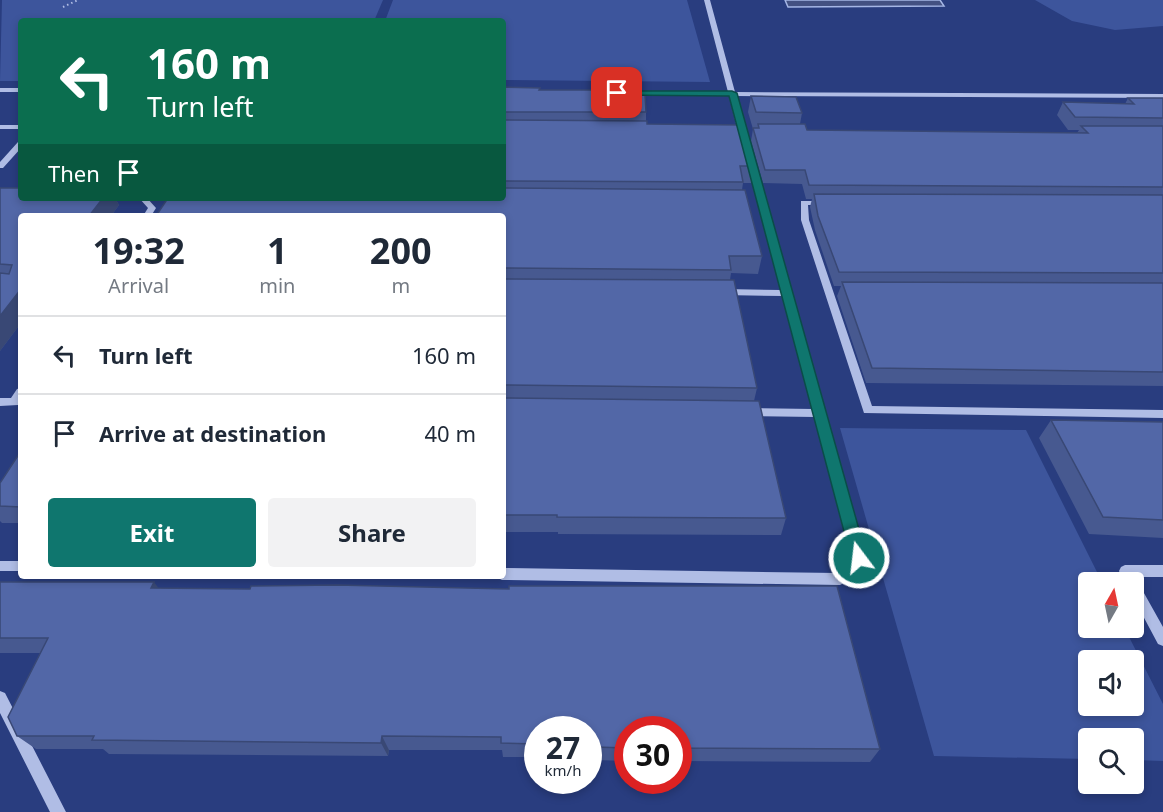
<!DOCTYPE html>
<html lang="en">
<head>
<meta charset="utf-8">
<style>
	:root { --surface:#fff; --page:#f2f2f3; --text:#1f2937; --muted:#747a83; --line:#e0e1e3; --accent:#0f766e }
	body { margin:0; font-family:"Noto Sans",sans-serif; background:var(--page); color:var(--text); height:100vh; display:flex; flex-direction:column; font-size:22px; white-space:nowrap }
	* { box-sizing:border-box; margin:0 }
	p { font-size:20px; color:var(--muted) }
	.icon { flex:none; width:33px; height:33px; fill:none; stroke:currentColor; stroke-width:2; stroke-linecap:round; stroke-linejoin:round }
	.map { position:relative; flex:1; overflow:hidden }
	.sheet { position:absolute; left:18px; top:213px; width:488px; height:366px; display:flex; flex-direction:column; background:var(--surface); border-radius:6px; box-shadow:0 3px 9px #0003 }
	.sheet>* { flex:none }
	.banner { position:absolute; left:18px; top:18px; width:488px; height:183px; border-radius:6px; box-shadow:0 3px 9px #0003; background:#0b6e4f; color:#fff; overflow:hidden }
	.needle { width:39px; rotate:9deg }
	.buttons { position:absolute; left:1078px; top:572px; display:grid; gap:12px }
	.buttons a { display:grid; place-items:center; width:66px; height:66px; border-radius:6px; background:var(--surface); box-shadow:0 3px 9px #0003; font-size:30px }
	.speed { position:absolute; left:524px; top:716px; display:flex; gap:12px; font-size:30px; font-weight:700; text-align:center }
	.speed>* { display:grid; place-content:center; width:78px; height:78px; border-radius:50%; background:var(--surface); box-shadow:0 3px 9px #0003; line-height:1 }
	.speed small { font-size:15px; font-weight:400 }
	.speed .limit { border:9px solid #d22; background:#fff; color:#111 }
	.pin { position:absolute; display:grid; place-items:center; width:51px; height:51px; color:#fff; margin:-26px; border-radius:12px; box-shadow:0 3px 9px #0006 }
	.me { position:absolute; width:66px; margin:-33px; rotate:345deg; stroke-linejoin:round; filter:drop-shadow(0 0 4px #0008) }
	.turn { display:flex; align-items:center; gap:21px; height:126px; padding:0 30px; font-size:27px }
	.turn .icon { width:78px; height:78px; stroke-width:2.5 }
	.turn b { display:block; font-size:42px; line-height:51px }
	.then { display:flex; align-items:center; height:57px; padding:0 30px; background:#0003; gap:12px; font-size:22px }
	.eta { display:flex; justify-content:space-evenly; align-items:center; height:102px; text-align:center }
	.eta b { font-size:36px; font-weight:700; line-height:42px }
	.button { display:flex; gap:12px; margin-top:auto; padding:12px 30px }
	.button a { flex:1; height:69px; border-radius:6px; background:var(--accent); color:#fff; font-size:24px; font-weight:700; line-height:69px; text-align:center }
	.button a+a { background:var(--page); color:var(--text) }
	ul { padding:0; list-style:none }
	li { display:flex; align-items:center; gap:18px; height:78px; padding:0 30px; border-top:2px solid var(--line) }
	li div { flex:1 }
	li b { display:block; font-size:22px }
	li em { font-style:normal }
	.map>svg:first-child { display:block }
	.green { fill:#3d559c; fill-rule:evenodd }
	.water { fill:#435182; stroke:#a5b6e5; stroke-width:1.5 }
	.lines { fill:none; stroke-linecap:round; stroke-linejoin:round }
	.path { stroke:#b0bde5; stroke-width:2; stroke-dasharray:1.5 3; stroke-linecap:butt }
	.minor { fill:#b0bde5; fill-rule:evenodd }
	.wall { fill:#475990 }
	.shaded-wall { fill:#394875 }
	.building { fill:#5267a7; stroke:#394875; stroke-width:1.5 }
	.route { fill:#0f766e; stroke:#0a4d48; stroke-width:1.5 }
</style>
</head>
<body>
<div class="map">
<svg width="1163" height="812" viewBox="0 0 1163 812">
	<rect width="100%" height="100%" fill="#293d7f"/>
	<!-- green -->
	<path class="green" d="M2,0H383L374,21H21V81H0Z
		M393,0H687L710,82L503,80L502,21H385Z
		M1035,0H1163V26L1115,30L1072,21Z
		M840,428L1026,430L1102,582H1089V627H1124L1163,704V761L1134,760V738H1089V759L934,756ZM1089,660H1134V705H1089Z"/>
	<!-- water -->
	<path class="water" d="M785,0H940L944,6L788,7Z"/>
	<g class="lines">
		<!-- path -->
		<path class="path" d="M63,7L78,0"/>
		<!-- minor -->
		<path class="minor" d="M704,0H710L735,92L1163,94V98L736,96L748,139L744,141L740,139L729,96L585,94L584,93L587,91L728,92Z
			M0,88H21V92H0Z
			M0,125H21V129H0Z
			M18,142H21V148L3,168H0V162Z
			M747,158L754,160L865,558L863,562L844,583L840,585L502,580L498,578L497,576H502V568L837,573L852,557L815,417L750,416L745,412L750,408L813,409L783,296L723,295L718,292L723,289L781,290L746,160Z
			M139,198H147L156,208L151,216H143L148,208Z
			M801,201H824L828,203L824,205H808L809,220L872,406L1163,410V418L864,413L801,220Z
			M21,388V400L18,405L0,406V398H11L17,389Z
			M0,561H21V571H0Z
			M1125,565H1163V577H1135L1163,627V646L1158,644L1134,599V582H1124L1119,571L1121,567Z
			M0,691L5,693L66,812H50L0,713Z"/>
	</g>
	<!-- wall -->
	<path class="wall" d="M502,87L599,95L646,112V121L647,124L754,166L751,183H743L742,190L762,256L758,274L731,273L730,280L757,388L754,401L786,518L781,535L558,534V532H502Z
		M751,96L802,113L800,124L807,130L1077,133L1079,130H1068L1057,115L1063,102L1125,104L1128,98H1163V386L866,383L837,296L841,286H834L815,230L810,207L812,199H806L802,184L763,183L751,141L753,129L748,112Z
		M0,188L103,198H115L119,205L111,216H21V323L0,351Z
		M1051,420L1163,422V538L1089,534L1039,438Z
		M21,451V523H2L0,521V483Z
		M0,582L159,588L880,749L870,762L678,761V729H627V761L595,760V757H588V729H537V757H503L502,750H389L388,756L109,754L103,749H36L17,736L40,653H0Z"/>
	<!-- shaded-wall -->
	<path class="shaded-wall" d="M103,198H115L119,205L111,216H89Z
		M21,289V323L0,351V316Z
		M154,582L166,598L151,588Z
		M382,736L389,750L388,756L381,743Z"/>
	<!-- building -->
	<path class="building" d="M502,87L540,88L539,90H599V95H645L646,112H502Z
		M751,96L796,97L802,113L756,112Z
		M1128,98H1163V118L1075,117L1063,102L1134,104Z
		M502,120L647,121V124L742,125L754,166H740L743,182L502,181Z
		M758,124H805L807,130L1088,133L1081,126H1163V187L809,185L805,170H765L753,128H759Z
		M0,188H21V198H103L89,216H21V289L0,316V273L9,274L12,265L0,264Z
		M502,188L745,190L762,256H729L731,270L502,268V216H156L168,198H502Z
		M814,194L1163,195V273L839,272L818,216Z
		M502,279L734,280L757,388L502,385Z
		M842,282L1163,283V372L872,368Z
		M502,398L759,401L786,518L557,517V515H502Z
		M1051,420L1163,422V520L1103,517Z
		M21,451V507L0,506V483Z
		M0,582H154L151,588L250,589L251,586L337,585L509,589V586H837L880,749L678,748V729H627V748L595,747V744H588V729H537V744L501,743V737L382,736L381,743L92,740L94,736H17L8,717L48,638H0Z"/>
	<!-- route -->
	<path class="route" d="M614,91H732L737,93L867,558L864,563H853L851,558L729,96L617,95Z"/>
</svg>
<div class="buttons">
<a><svg class="needle" viewBox="-14 -14 28 28"><path d="M0-13l5 13h-10z" fill="#e53935"/><path d="M0 13l5-13h-10z" fill="#747a83"/></svg></a>
<a><svg class="icon" aria-label="sound" viewBox="0 0 24 24"><path d="M4 9h4l5-4v14l-5-4H4zM17 9q2 3 0 6"/></svg></a>
<a><svg class="icon" aria-label="search" viewBox="0 0 24 24"><circle cx="10" cy="10" r="6"/><path d="M15 15l6 6"/></svg></a>
</div>
<div class="speed"><div>27<small>km/h</small></div><div class="limit">30</div></div>
<div class="pin" style="left:617px;top:93px;background:#d93025"><svg class="icon" aria-label="arrive" viewBox="0 0 24 24"><path d="M6 21V4h12l-3 4 3 4H6"/></svg></div>
<svg class="me" style="left:859px;top:558px" viewBox="-20 -20 40 40"><circle r="17" fill="#0f766e" stroke="#fff" stroke-width="3"/><path d="M0-11L8 9 0 5-8 9z" fill="#fff"/></svg>
<div class="banner">
<div class="turn"><svg class="icon" aria-label="left" viewBox="0 0 24 24"><path d="M17 20v-9H6M10 6l-5 5 5 5"/></svg><div><b>160 m</b>Turn left</div></div>
<div class="then">Then<svg class="icon" aria-label="arrive" viewBox="0 0 24 24"><path d="M6 21V4h12l-3 4 3 4H6"/></svg></div>
</div>
<section class="sheet">
<div class="eta">
<div><b>19:32</b><p>Arrival</p></div>
<div><b>1</b><p>min</p></div>
<div><b>200</b><p>m</p></div>
</div>
<ul>
<li><svg class="icon" aria-label="left" viewBox="0 0 24 24"><path d="M17 20v-9H6M10 6l-5 5 5 5"/></svg><div><b>Turn left</b></div><em>160 m</em></li>
<li><svg class="icon" aria-label="arrive" viewBox="0 0 24 24"><path d="M6 21V4h12l-3 4 3 4H6"/></svg><div><b>Arrive at destination</b></div><em>40 m</em></li>
</ul>
<div class="button"><a>Exit</a><a>Share</a></div>
</section>
</div>
</body>
</html>
